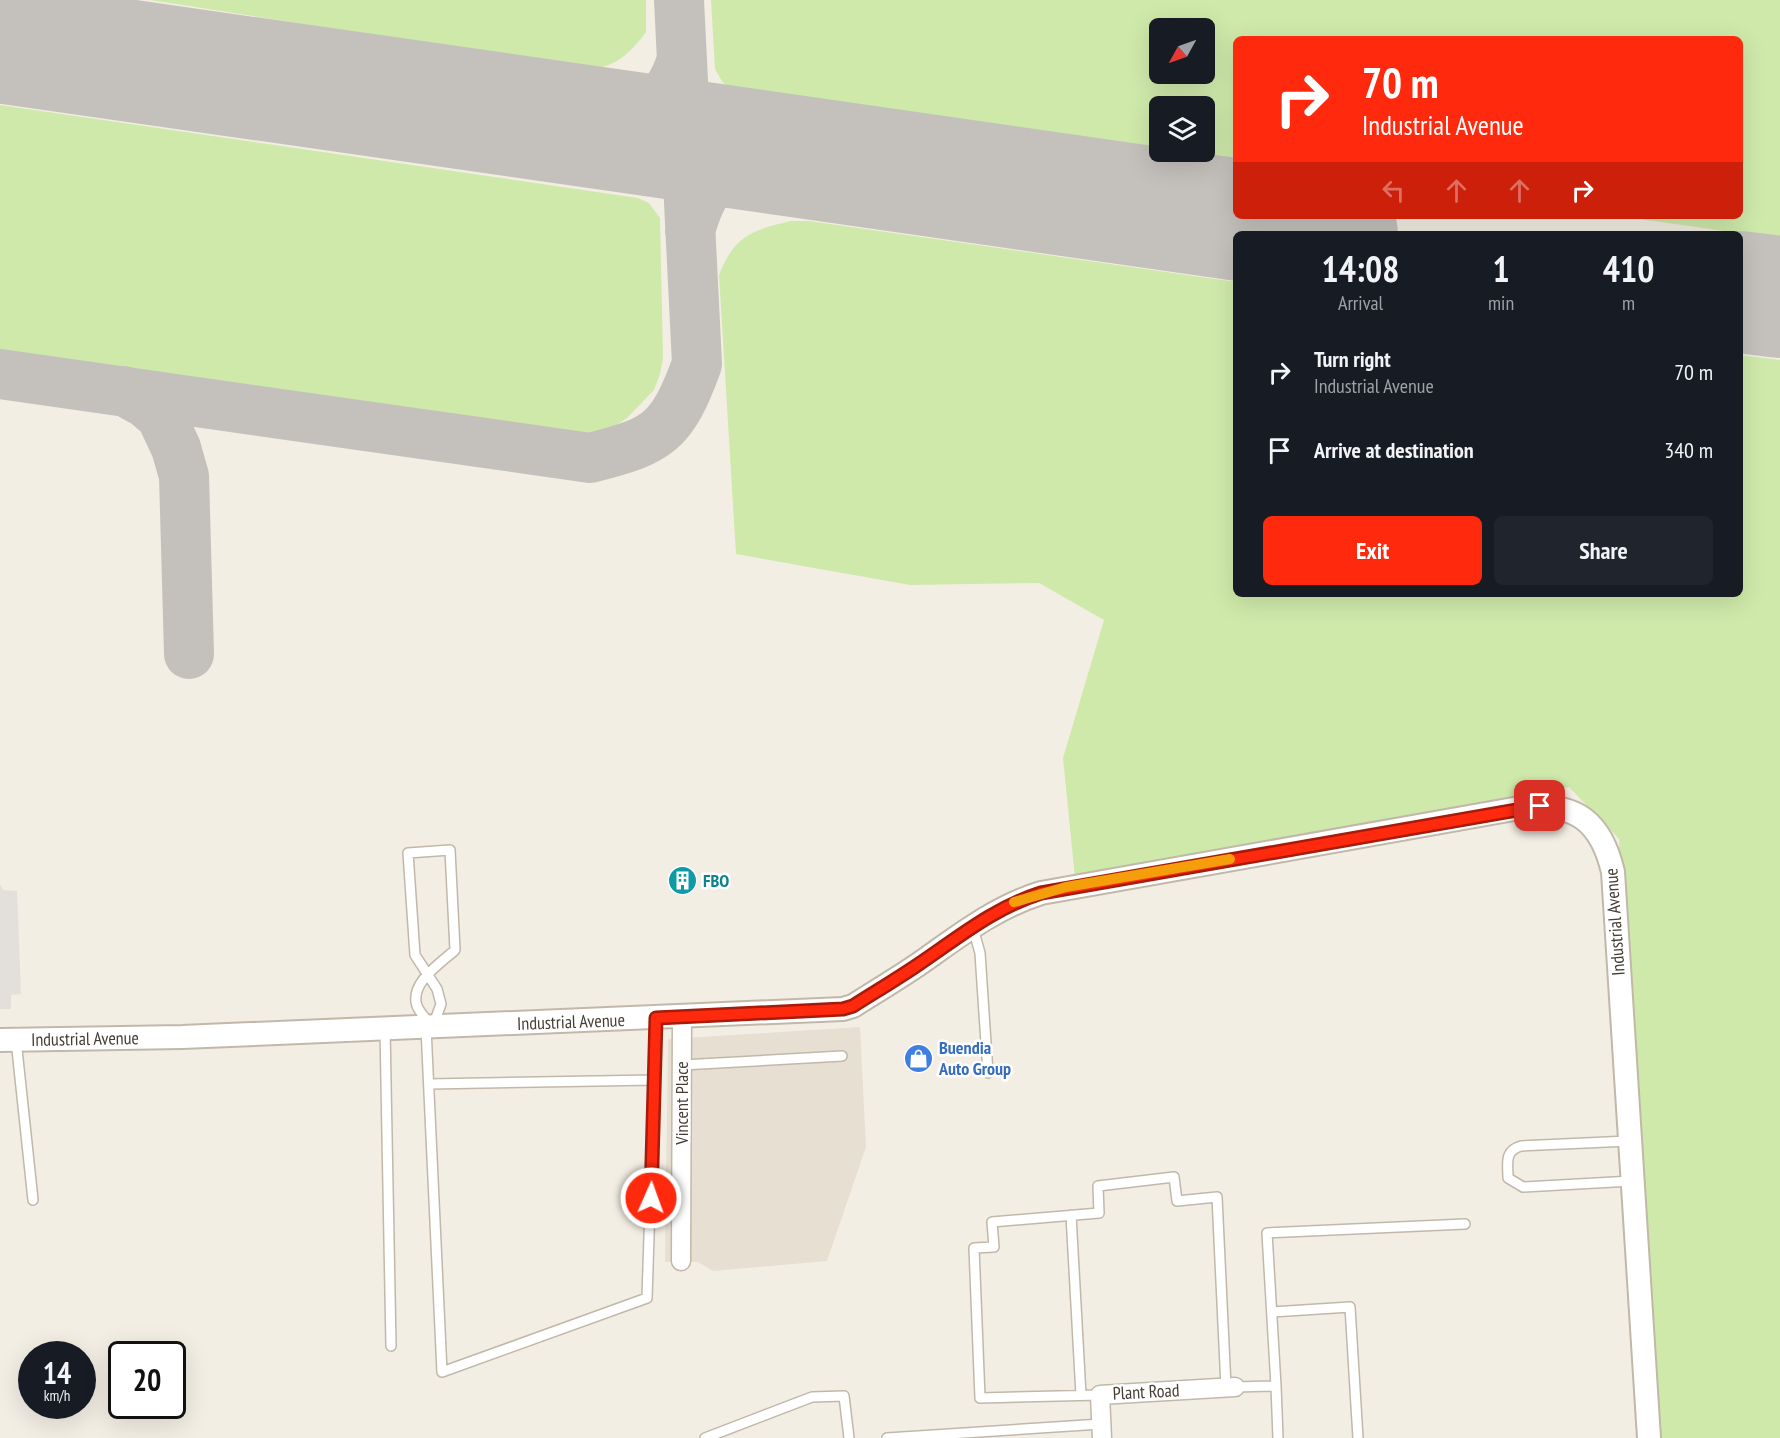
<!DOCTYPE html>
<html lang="en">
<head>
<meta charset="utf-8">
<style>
	:root { --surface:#171b24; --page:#20242c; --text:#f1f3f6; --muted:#9ea1a6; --accent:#ff290e }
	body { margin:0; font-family:"PT Sans Narrow",sans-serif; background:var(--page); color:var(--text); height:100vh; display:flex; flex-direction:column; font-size:22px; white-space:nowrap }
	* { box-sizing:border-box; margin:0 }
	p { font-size:20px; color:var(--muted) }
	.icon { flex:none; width:33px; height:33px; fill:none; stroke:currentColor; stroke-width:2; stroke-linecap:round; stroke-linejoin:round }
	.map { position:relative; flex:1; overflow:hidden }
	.drawer { position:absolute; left:1233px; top:231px; width:510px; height:366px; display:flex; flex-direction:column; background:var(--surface); border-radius:9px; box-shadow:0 6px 24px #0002 }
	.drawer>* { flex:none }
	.guide { position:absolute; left:1233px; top:36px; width:510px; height:183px; border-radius:9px; box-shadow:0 6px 24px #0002; background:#ff290e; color:#fff; overflow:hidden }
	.needle { width:39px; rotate:230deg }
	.buttons { position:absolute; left:1149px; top:18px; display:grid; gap:12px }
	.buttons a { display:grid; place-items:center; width:66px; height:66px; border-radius:9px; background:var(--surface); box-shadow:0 6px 24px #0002; font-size:30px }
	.speed { position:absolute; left:18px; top:1341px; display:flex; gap:12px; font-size:30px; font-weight:700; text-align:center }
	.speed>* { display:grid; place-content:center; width:78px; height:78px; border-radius:50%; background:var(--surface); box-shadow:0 6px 24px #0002; line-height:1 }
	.speed small { font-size:15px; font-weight:400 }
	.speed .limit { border:3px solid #111; border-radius:9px; background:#fff; color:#111 }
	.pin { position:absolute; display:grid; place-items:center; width:51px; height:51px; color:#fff; margin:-26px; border-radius:12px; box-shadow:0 3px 9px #0006 }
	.me { position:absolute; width:66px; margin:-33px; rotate:2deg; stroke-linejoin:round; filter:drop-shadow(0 0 4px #0008) }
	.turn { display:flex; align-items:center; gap:21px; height:126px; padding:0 30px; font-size:27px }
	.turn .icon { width:78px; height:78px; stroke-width:2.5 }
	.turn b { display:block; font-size:42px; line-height:51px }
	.lanes { display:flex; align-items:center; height:57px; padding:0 30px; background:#0003; justify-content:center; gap:30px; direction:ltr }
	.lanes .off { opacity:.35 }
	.eta { display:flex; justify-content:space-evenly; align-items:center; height:102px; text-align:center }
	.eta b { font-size:36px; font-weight:700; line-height:42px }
	.cta { display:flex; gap:12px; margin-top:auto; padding:12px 30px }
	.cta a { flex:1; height:69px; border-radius:9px; background:var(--accent); color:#fff; font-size:24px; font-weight:700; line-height:69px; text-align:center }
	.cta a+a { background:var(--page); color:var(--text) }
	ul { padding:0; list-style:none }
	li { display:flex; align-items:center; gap:18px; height:78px; padding:0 30px }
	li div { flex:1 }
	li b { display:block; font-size:22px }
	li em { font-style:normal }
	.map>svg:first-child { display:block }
	.residential { fill:#e7dfd1 }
	.green { fill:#cfe9aa; fill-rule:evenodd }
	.parking { fill:#e3e0dc }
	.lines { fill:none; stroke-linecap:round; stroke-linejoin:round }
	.taxiway { stroke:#c4c1bc; stroke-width:50 }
	.runway { stroke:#c4c1bc; stroke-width:122 }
	.service-casing { stroke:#c1b8a9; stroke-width:12 }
	.minor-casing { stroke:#c1b8a9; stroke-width:21 }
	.tertiary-casing { stroke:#c1b8a9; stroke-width:26 }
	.service { stroke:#fff; stroke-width:9 }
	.minor { stroke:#fff; stroke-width:18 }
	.tertiary { stroke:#fff; stroke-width:22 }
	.route-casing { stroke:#a61b09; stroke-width:15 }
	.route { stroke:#ff290e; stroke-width:10 }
	.slow { stroke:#f59e0b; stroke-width:10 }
	.labels { text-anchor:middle; stroke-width:5; stroke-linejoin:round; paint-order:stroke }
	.culture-label { font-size:18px; font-weight:bold; fill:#0d838f; stroke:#fff; text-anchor:start }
	.street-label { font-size:18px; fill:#453d33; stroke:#fff }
	.shop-label { font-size:18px; font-weight:bold; fill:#366cbe; stroke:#fff; text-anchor:start }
</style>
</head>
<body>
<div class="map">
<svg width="1780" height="1438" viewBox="0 0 1780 1438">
	<rect width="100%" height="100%" fill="#f3eee4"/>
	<!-- residential -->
	<path class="residential" d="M860,1027L866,1147L827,1261L713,1271L698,1262H665L668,1039Z"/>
	<!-- green -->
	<path class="green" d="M150,0H646V32C631,52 618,65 594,69Z
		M711,0H1780V239L1619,216H1740V39H1236V162L1164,152H1204V106H1160L1159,151L738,91L723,83L715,69ZM1204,28V74H1160V28Z
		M0,105L638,198L649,203L660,218L663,358L660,374L654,390L627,418L609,430L585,435L0,352Z
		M791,221H809L1236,282V594H1740V355L1780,360V1438H1639L1619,839L1569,787L1075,878L1063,758L1104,620L1039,583L910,585L736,554L719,275C734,236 752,230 791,221Z"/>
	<!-- parking -->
	<path class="parking" d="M0,884L3,890L17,891L21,994L11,995V1009H0Z"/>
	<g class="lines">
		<!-- taxiway -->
		<path class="taxiway" d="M594,128C641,117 667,108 682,59
			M690,231C703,184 720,163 768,152
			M0,374L590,458C659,441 672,432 697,364L679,0
			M124,391L146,403L161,416L176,448L184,476L189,654"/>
		<!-- runway -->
		<path class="runway" d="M0,42L1337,234
			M1740,292L1780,297"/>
		<defs>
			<path id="service" d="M973,928L980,953L988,1073
				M431,1025C427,1020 420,1013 417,1006C409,983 441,963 455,950L450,850L408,853L415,955L437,989L441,1004L433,1026
				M426,1028L442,1372L647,1298L656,1018
				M385,1029L391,1346
				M16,1040L33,1200
				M682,1065L842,1056
				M429,1084L654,1080
				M1629,1141L1521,1146C1504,1151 1508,1163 1508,1178L1523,1187L1632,1181
				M1071,1215L1081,1395
				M1272,1312L1350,1307L1358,1438
				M1276,1386L1278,1438
				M1235,1387L1276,1386L1267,1233L1465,1224
				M1100,1395L980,1398L974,1248L994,1247L992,1222L1099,1213L1098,1186L1174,1177L1177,1201L1217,1197L1226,1387
				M705,1438L812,1397L844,1396L849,1438
				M887,1438L1101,1424"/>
			<path id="minor" d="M681,1261L682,1017
				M1102,1438L1100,1395L1235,1387"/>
			<path id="tertiary" d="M0,1040L182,1037L843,1009L853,1006C875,992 897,979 919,964C959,936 994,908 1041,893L1525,807C1576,803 1601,821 1613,872L1649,1438"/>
		</defs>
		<!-- service casing -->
		<use href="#service" class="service-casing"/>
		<!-- minor casing -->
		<use href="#minor" class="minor-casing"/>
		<!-- tertiary casing -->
		<use href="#tertiary" class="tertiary-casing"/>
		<!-- service -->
		<use href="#service" class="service"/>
		<!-- minor -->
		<use href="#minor" class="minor"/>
		<!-- tertiary -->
		<use href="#tertiary" class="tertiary"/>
	</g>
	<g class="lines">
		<defs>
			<path id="route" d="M651,1198L656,1018L843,1009L853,1006C875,992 897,979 919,964C959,937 994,908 1041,893L1540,806"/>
		</defs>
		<!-- route casing -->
		<use href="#route" class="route-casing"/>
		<!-- route -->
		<use href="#route" class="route"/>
		<!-- slow -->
		<path class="slow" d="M1014,902L1066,887L1230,859"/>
	</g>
	<!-- icons -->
	<defs>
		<symbol id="building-disc" viewBox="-11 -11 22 22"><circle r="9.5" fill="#0f9aa8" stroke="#fff"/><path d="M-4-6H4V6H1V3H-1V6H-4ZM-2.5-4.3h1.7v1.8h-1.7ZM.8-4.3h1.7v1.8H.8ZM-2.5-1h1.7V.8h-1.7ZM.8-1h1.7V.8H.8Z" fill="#fff"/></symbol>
		<symbol id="shop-disc" viewBox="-11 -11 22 22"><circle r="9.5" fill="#3f7fe0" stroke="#fff"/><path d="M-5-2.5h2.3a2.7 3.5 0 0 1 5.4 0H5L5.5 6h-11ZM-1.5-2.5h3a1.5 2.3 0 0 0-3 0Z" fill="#fff"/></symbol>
	</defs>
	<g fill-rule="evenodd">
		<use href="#building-disc" x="666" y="864" width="33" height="33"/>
		<use href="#shop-disc" x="902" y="1042" width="33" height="33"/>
	</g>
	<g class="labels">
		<!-- culture labels -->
		<g class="culture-label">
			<text x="703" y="887">FBO</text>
		</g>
		<!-- street labels -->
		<g class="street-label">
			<text transform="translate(1615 922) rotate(-94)" y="6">Industrial Avenue</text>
			<text transform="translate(571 1022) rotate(-2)" y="6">Industrial Avenue</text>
			<text transform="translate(85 1039) rotate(-1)" y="6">Industrial Avenue</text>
			<text transform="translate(682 1103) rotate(-90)" y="6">Vincent Place</text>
			<text transform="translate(1146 1392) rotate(-3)" y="6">Plant Road</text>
		</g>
		<!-- shop labels -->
		<g class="shop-label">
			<text x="939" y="1054">Buendia<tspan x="939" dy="21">Auto Group</tspan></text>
		</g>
	</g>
</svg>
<div class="buttons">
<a><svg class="needle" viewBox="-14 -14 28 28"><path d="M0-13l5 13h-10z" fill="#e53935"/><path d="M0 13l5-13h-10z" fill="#9ea1a6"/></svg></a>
<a><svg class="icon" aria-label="layers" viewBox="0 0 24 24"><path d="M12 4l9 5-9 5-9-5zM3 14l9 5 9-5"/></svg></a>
</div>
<div class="speed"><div>14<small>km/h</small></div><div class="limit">20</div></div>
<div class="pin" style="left:1540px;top:806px;background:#d93025"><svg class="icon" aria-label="arrive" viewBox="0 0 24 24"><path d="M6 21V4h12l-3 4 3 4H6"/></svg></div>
<svg class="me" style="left:651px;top:1198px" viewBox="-20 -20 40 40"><circle r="17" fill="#ff290e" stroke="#fff" stroke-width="3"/><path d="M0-11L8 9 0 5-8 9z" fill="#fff"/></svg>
<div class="guide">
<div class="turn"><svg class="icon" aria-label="right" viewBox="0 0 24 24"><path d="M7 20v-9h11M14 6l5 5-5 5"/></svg><div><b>70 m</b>Industrial Avenue</div></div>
<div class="lanes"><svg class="icon off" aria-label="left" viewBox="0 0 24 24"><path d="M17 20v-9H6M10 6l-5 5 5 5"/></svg><svg class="icon off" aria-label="ahead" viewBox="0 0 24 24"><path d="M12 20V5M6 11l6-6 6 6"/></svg><svg class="icon off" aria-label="ahead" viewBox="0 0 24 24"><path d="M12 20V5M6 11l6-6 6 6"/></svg><svg class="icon" aria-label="right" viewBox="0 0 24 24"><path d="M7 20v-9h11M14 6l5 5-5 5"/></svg></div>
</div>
<section class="drawer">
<div class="eta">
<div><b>14:08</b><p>Arrival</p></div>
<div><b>1</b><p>min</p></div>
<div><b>410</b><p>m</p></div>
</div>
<ul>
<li><svg class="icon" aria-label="right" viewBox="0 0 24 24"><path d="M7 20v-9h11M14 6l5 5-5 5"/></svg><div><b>Turn right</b><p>Industrial Avenue</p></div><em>70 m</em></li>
<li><svg class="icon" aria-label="arrive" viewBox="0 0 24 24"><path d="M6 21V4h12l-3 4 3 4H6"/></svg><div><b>Arrive at destination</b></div><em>340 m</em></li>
</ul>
<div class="cta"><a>Exit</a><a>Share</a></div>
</section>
</div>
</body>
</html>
